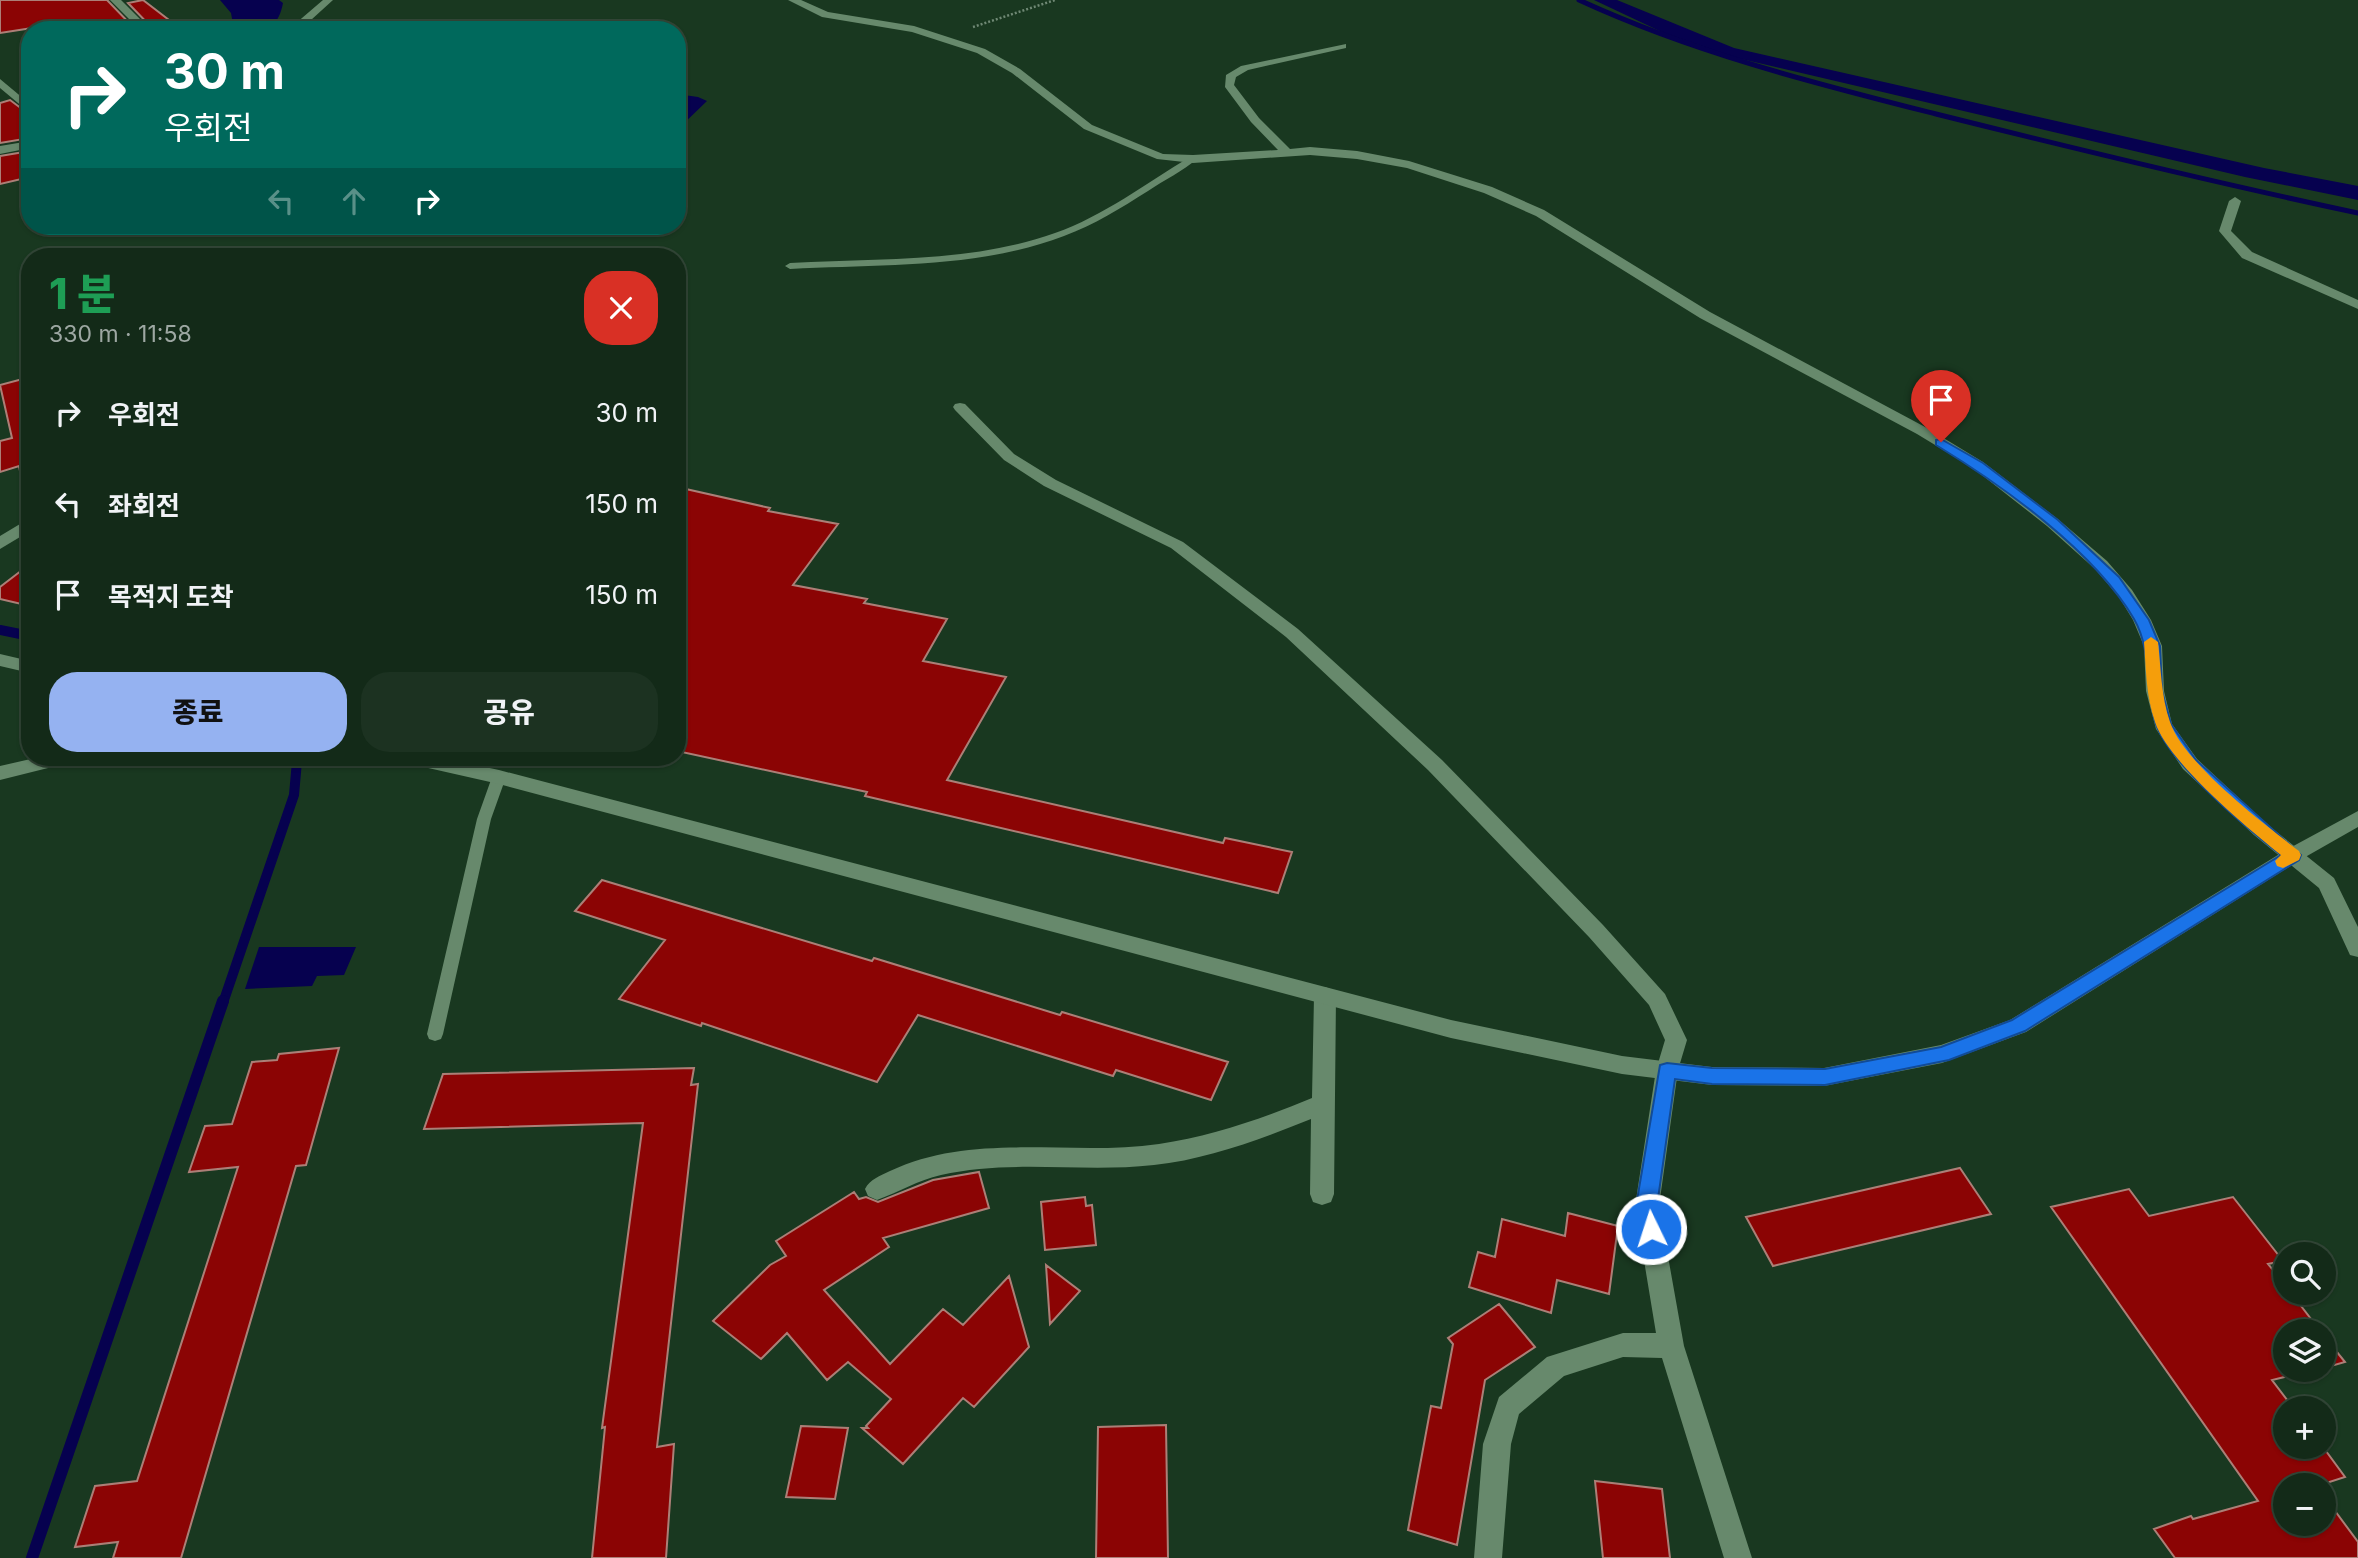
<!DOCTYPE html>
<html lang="ko">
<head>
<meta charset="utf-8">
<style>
	:root { --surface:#132a18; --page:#1c3221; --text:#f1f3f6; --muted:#9da7a2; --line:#324637; --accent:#95b2f1 }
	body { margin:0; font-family:Inter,"Noto Sans KR",sans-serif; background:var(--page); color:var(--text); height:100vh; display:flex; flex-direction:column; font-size:26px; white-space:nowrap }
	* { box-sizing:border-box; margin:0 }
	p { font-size:23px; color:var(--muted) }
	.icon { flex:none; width:38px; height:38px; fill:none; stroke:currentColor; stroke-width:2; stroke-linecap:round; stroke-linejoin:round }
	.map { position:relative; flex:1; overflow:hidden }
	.drawer { position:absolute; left:21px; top:248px; width:665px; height:518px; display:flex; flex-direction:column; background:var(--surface); border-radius:28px; box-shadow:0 2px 5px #0004,0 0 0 2px var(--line) }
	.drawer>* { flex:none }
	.hud { position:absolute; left:21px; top:21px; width:665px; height:214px; border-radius:28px; box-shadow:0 2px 5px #0004,0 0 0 2px var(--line); background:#00695c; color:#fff; overflow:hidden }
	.fabs { position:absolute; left:2273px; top:1242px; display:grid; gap:14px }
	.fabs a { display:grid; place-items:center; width:63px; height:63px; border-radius:50%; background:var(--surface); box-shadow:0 2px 5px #0004,0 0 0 2px var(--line); font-size:35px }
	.pin { position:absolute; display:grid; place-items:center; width:60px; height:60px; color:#fff; margin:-72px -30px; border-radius:50% 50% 50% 0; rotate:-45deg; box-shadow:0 0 7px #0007 }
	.pin .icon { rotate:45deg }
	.me { position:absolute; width:77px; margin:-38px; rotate:356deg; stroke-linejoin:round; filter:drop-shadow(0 0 5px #0008) }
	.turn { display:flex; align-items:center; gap:24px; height:147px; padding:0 28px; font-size:32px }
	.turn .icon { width:91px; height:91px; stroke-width:2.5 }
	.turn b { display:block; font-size:49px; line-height:60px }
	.lanes { display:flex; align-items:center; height:66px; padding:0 28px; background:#0003; justify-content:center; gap:35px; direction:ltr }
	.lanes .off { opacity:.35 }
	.round { display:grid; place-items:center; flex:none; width:74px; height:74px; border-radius:28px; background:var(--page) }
	.head { display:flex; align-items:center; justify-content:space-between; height:119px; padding:0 28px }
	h1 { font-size:42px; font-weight:800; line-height:52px; color:#1e9e55 }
	.cta { display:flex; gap:14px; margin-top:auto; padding:14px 28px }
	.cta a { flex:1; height:80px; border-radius:28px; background:var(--accent); color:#111; font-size:28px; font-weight:800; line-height:80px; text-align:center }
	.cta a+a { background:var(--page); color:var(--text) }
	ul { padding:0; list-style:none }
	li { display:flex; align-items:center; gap:21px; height:91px; padding:0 28px }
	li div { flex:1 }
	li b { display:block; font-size:26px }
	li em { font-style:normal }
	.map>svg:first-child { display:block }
	.water { fill:#06014f }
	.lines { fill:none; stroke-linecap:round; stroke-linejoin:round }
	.stream-far2 { stroke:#06014f; stroke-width:5 }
	.stream-far1 { stroke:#06014f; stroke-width:10 }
	.stream { stroke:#06014f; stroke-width:12 }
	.building { fill:#8b0404; stroke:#ac7f77; stroke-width:2 }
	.path { stroke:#6f8874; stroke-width:2.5; stroke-dasharray:2 2; stroke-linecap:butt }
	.service { fill:#67896c; fill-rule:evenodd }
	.minor { fill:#67896c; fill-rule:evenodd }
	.tertiary { fill:#67896c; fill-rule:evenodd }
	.route { fill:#1a73e8; stroke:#114b97; stroke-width:2 }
	.slow { fill:#f59e0b }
</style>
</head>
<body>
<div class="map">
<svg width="2358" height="1558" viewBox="0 0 2358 1558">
	<rect width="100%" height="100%" fill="#193820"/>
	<!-- water -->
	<path class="water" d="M220,0H279L283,3C277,34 261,30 234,30L231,13Z
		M1594,0H1617L1734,48L2264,168L2358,186V200L2245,177L1733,57L1664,33Z
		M677,94L698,97L707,101L677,130Z
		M259,947H356L344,975L317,976L312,986L245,989Z"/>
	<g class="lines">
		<!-- stream-far2 -->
		<path class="stream-far2" d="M1579,0C1694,53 1814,83 1936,114C2076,149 2217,183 2358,213"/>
		<!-- stream-far1 -->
		<path class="stream-far1" d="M0,630L30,636
			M223,1003L294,795L297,761"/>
		<!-- stream -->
		<path class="stream" d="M32,1558L223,1001"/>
	</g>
	<!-- building -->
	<path class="building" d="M0,0H107L136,30H58V24L0,33Z
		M143,0L182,30H154L128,3Z
		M10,100L30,115V138L0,143V103Z
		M30,151V177L0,184V156Z
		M30,377V470L20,471L19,466L0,472V441L12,438L0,385Z
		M677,487L770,508L768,511L838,524L793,585L867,599L864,603L947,619L923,661L1006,677L947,780L1223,843L1225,838L1292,852L1278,893L865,796L867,792L677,751Z
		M30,564V606L0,599V587Z
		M602,880L872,961L874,958L1060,1015L1062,1012L1228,1062L1211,1100L1116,1070L1113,1076L918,1015L877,1082L702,1023L701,1026L619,999L665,940L575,911Z
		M339,1048L306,1165L296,1166L181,1558H113L118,1542L75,1547L95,1486L137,1481L238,1167L189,1172L205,1126L232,1124L252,1062L277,1060L279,1054Z
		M694,1068L691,1085L698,1084L657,1447L674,1444L666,1558H592L605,1427L602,1428L643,1123L424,1129L443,1074Z
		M1960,1168L1991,1214L1773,1266L1746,1217Z
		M979,1172L989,1208L883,1238L889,1247L824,1290L890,1364L943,1309L963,1325L1009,1276L1029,1347L974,1407L963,1398L903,1464L862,1428H868L866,1426L891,1399L848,1362L827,1380L787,1333L761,1359L713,1321L770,1265L786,1256L776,1241L854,1192L859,1199L866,1197L878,1202L933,1180Z
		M2129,1189L2149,1216L2233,1197L2283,1261L2268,1264L2286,1286V1293H2291L2321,1332H2286V1370H2313L2272,1380L2294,1409H2286V1447H2323L2345,1477L2317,1486H2286V1524H2324V1496L2358,1542V1558H2175L2154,1529L2191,1516L2193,1519L2258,1501L2051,1207Z
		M1085,1197L1086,1206L1092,1205L1096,1245L1045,1250L1041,1202Z
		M1568,1213L1618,1226L1609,1294L1557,1280L1551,1313L1469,1287L1478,1252L1495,1257L1502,1219L1565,1236Z
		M1046,1265L1080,1291L1050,1324Z
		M1499,1304L1535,1347L1485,1380L1457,1545L1408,1530L1431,1406L1441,1408L1453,1344L1448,1338Z
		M2324,1336L2345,1362L2324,1368Z
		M1166,1425L1168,1558H1096L1098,1427Z
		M801,1426L848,1428L835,1499L786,1497Z
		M1595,1481L1662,1489L1670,1558H1603Z"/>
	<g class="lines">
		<!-- path -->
		<path class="path" d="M973,27L1055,0"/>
		<!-- service -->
		<path class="service" d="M1190,157L1197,159C1183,171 1164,180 1148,191C1121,208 1094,225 1064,236C978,269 881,264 790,269L785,266L790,263C878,258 971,263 1055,233C1104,216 1146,183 1190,157Z
			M499,772L506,777L491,819L443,1034L441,1039L435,1041L429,1039L427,1034L477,819L492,777Z"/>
		<!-- minor -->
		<path class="minor" d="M110,0H121L151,30H140Z
			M323,0H333L300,30H288Z
			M788,0H801L828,12L914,26L985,49L1020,69L1092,125L1163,154L1193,155L1278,150L1251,122L1225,87L1226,75L1241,66L1346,44V48L1248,70L1236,77L1234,85L1259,118L1290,149L1310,147L1357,151L1409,161L1492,187L1544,210L1710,312L1927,428L1983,462L2059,520L2107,561L2132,590L2151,620L2162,646L2164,691L2172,724L2197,759L2268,825L2334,878L2358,927V957L2350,955L2319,888L2254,835L2183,769L2156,729L2146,691L2144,646L2133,620L2119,597L2095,569L2047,526L1973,468L1917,434L1700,318L1536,216L1484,193L1407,168L1357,159L1310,155L1193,163L1157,159L1084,129L1012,73L977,53L912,32L822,17Z
			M0,79L30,104V113L0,88Z
			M30,141V148L0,154V146Z
			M2235,197L2241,201L2231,231L2252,252L2358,300V309L2242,258L2219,231L2229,201Z
			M960,403L965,404L1014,454L1056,480L1183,542L1298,629L1442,760L1603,925L1665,994L1687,1040L1678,1070L1659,1206L1684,1346L1752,1558H1724L1662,1358L1623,1357L1564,1376L1519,1414L1511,1444L1502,1558H1474L1483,1444L1499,1397L1547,1357L1623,1333H1656L1635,1206L1656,1070L1665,1040L1649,1005L1589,937L1428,770L1286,637L1171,548L1044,486L1004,460L955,410L953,407L955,404Z
			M30,518V531L0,549V536Z
			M35,758H70L68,763L0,780V766Z
			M1325,987L1333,990L1336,996L1334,1194L1331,1202L1322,1205L1313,1202L1310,1194L1311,1119C1261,1139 1208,1159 1154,1165C1083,1173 1011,1159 941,1175C918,1180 899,1192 877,1200L868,1196L865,1189C870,1179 880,1176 890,1171C974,1131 1070,1157 1159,1144C1212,1136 1262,1119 1312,1098L1314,996L1317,990Z"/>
		<!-- tertiary -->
		<path class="tertiary" d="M0,654L30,661V673L0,666Z
			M406,758H443L499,770L1451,1020L1622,1056L1712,1067L1824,1068L1941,1045L2010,1020L2286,850L2358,811V827L2300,860L2026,1032L1942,1063L1824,1086L1712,1085L1622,1074L1451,1038L499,784L415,765L408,763Z"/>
	</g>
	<!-- route -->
	<path class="route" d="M1941,439L1983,463L2058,520L2119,577L2149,620L2160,646L2162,691L2171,724L2196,760L2301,855L2299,860L2025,1031L1949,1060L1825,1085L1712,1084L1675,1079L1657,1206L1661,1229L1658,1236L1651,1238L1643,1236L1636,1206L1660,1065L1667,1063L1712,1068L1825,1069L1941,1047L2012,1020L2281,855C2248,829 2166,761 2155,721C2145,688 2152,650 2134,619C2094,551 2003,486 1936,445V440Z"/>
	<!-- slow -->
	<path class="slow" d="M2151,637L2158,642C2161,668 2161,696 2170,722C2184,763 2264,824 2299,851L2301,855L2299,860L2283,868L2277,866L2275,861L2281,855C2247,828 2168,762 2155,722C2146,696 2146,669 2144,642Z"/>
</svg>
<div class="fabs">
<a><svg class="icon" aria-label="search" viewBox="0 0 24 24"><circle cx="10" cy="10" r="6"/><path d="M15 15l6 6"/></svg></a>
<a><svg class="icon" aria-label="layers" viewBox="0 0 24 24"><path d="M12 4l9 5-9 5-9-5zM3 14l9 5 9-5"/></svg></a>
<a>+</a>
<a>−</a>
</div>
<div class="pin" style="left:1941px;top:442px;background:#d93025"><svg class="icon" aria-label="arrive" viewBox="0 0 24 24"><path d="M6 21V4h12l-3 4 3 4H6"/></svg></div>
<svg class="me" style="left:1651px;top:1229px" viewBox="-20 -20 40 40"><circle r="17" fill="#1a73e8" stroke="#fff" stroke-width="3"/><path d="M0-11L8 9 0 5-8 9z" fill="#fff"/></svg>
<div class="hud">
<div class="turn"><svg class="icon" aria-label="right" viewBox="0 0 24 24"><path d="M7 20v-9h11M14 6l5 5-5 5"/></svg><div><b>30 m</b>우회전</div></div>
<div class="lanes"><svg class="icon off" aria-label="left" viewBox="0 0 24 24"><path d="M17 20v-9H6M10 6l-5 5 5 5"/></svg><svg class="icon off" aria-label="ahead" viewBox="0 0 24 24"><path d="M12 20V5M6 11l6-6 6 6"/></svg><svg class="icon" aria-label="right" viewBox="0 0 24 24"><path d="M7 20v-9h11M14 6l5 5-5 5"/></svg></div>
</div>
<section class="drawer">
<div class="head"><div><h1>1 분</h1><p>330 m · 11:58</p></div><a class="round" style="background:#d93025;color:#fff"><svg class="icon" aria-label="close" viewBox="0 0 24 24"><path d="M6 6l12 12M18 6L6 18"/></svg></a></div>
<ul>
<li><svg class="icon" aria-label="right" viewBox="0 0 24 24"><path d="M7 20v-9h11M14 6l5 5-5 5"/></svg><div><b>우회전</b></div><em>30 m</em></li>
<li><svg class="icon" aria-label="left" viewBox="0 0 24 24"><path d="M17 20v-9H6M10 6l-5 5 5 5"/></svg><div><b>좌회전</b></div><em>150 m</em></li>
<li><svg class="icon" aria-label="arrive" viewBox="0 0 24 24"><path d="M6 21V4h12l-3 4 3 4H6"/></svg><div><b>목적지 도착</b></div><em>150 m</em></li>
</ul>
<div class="cta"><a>종료</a><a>공유</a></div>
</section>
</div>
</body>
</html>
